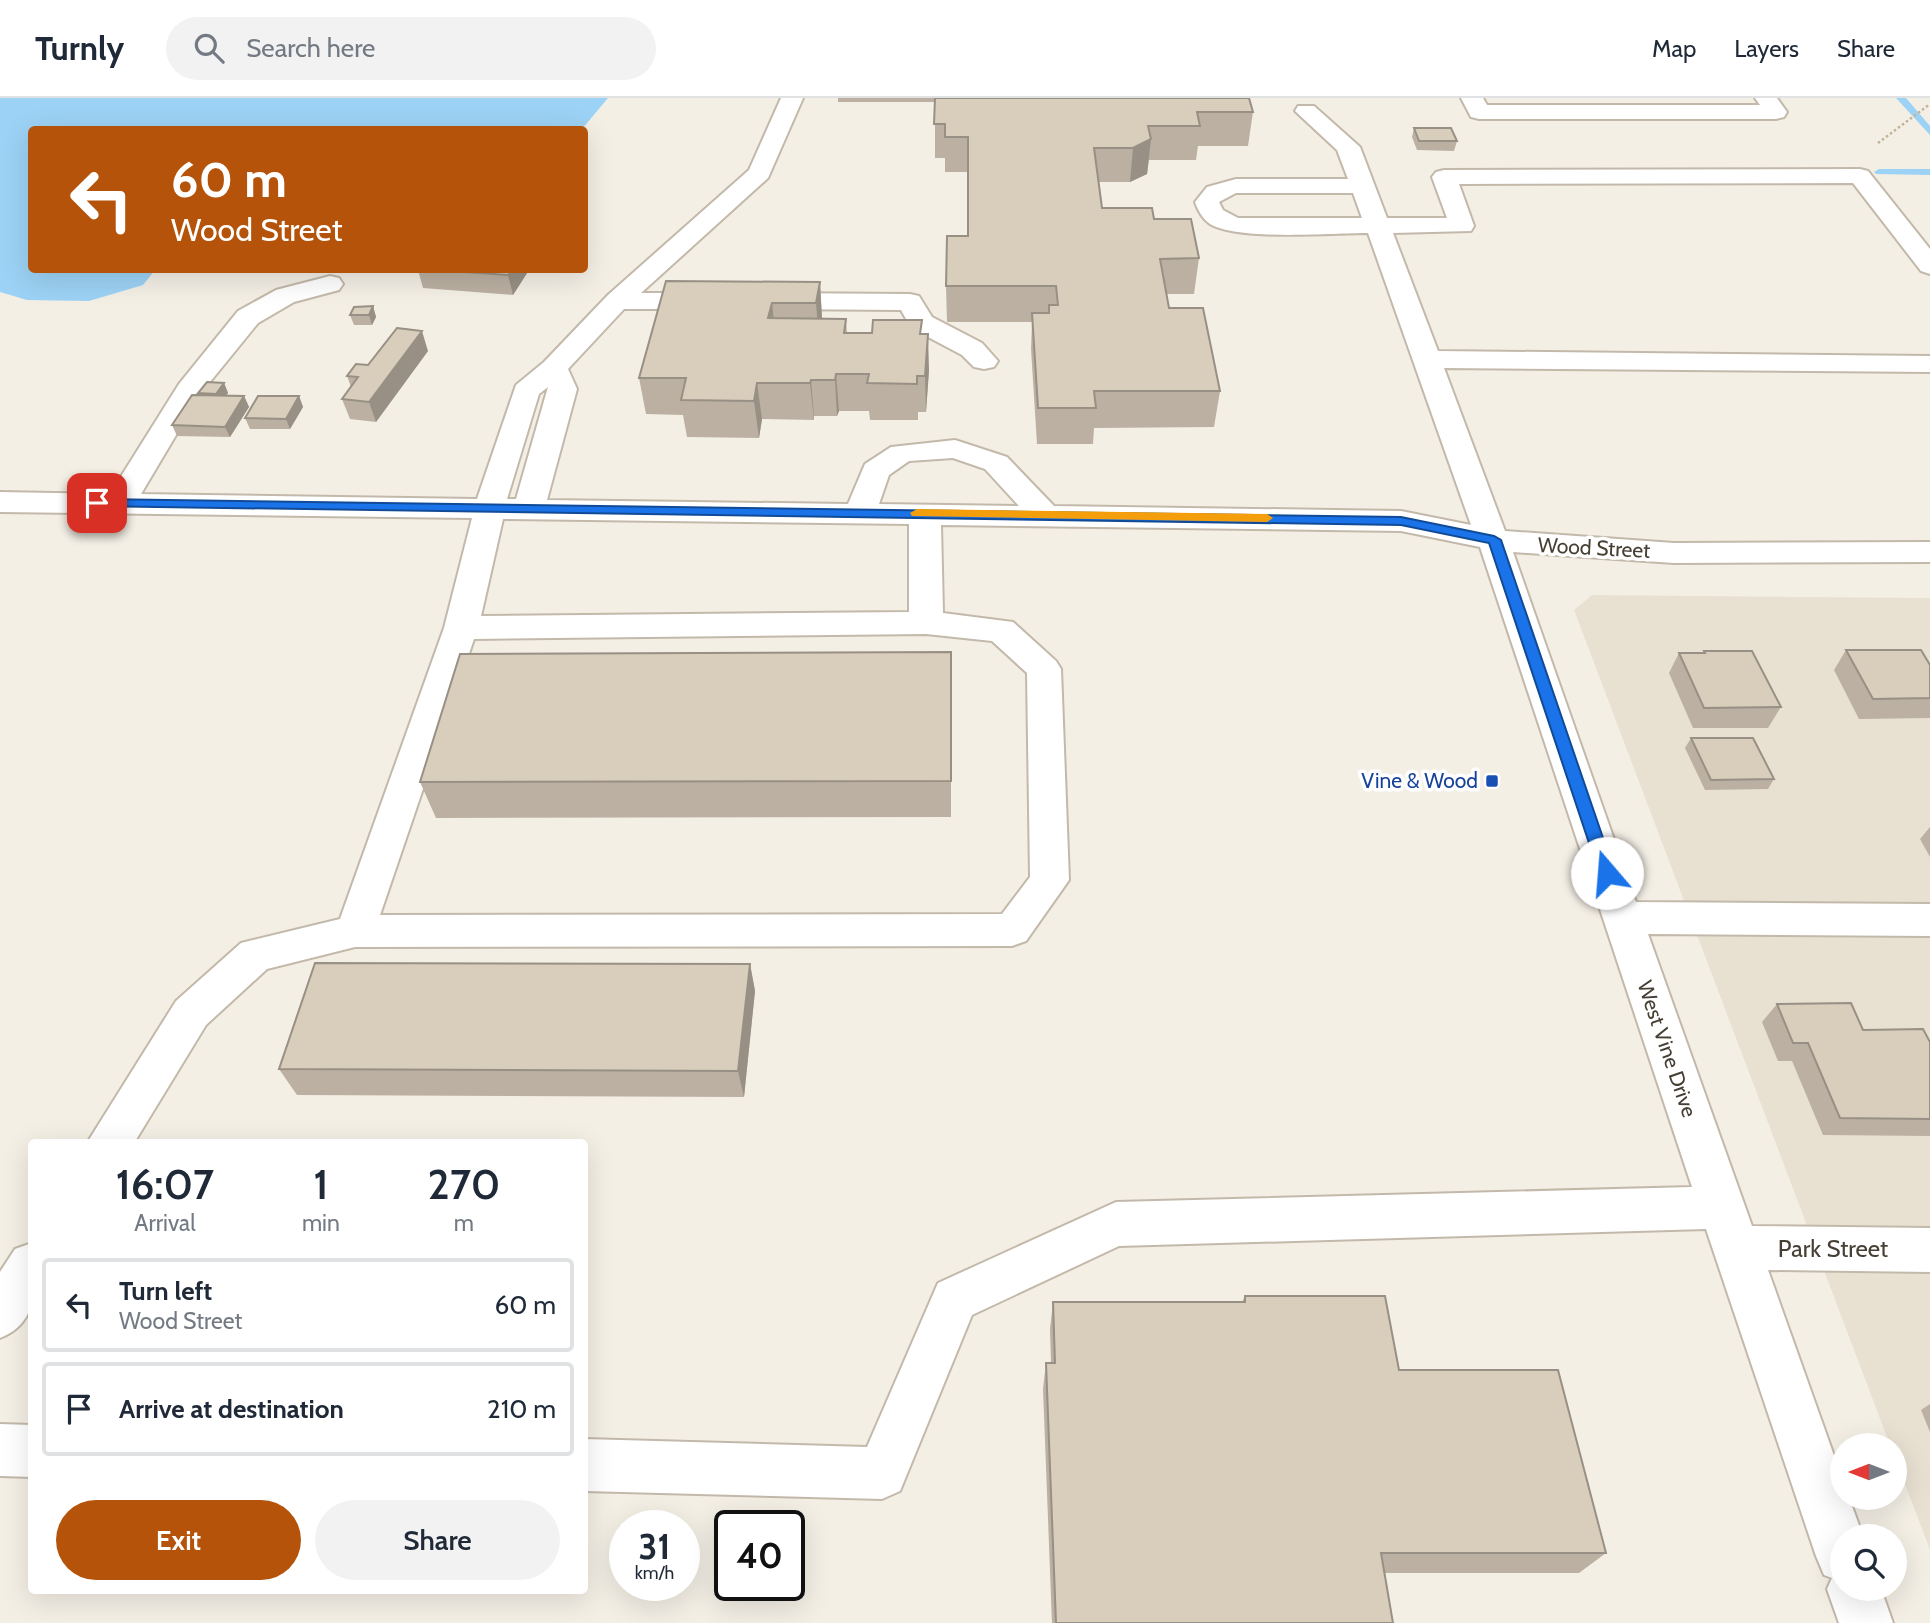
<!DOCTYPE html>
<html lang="en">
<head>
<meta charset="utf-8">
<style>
	:root { --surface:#fff; --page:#f2f2f3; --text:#1f2937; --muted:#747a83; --line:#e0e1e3; --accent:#b45309 }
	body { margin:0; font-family:Cabin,sans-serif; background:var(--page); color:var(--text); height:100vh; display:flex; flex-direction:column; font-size:26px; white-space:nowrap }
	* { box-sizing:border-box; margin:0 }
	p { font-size:23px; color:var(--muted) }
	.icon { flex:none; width:38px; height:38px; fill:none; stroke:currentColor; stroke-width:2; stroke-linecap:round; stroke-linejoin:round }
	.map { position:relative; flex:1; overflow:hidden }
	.side { position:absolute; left:28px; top:1041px; width:560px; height:455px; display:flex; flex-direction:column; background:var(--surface); border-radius:7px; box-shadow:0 7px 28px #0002 }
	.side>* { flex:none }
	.banner { position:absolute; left:28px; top:28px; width:560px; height:147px; border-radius:7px; box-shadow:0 7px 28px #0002; background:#b45309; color:#fff; overflow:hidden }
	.needle { width:46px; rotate:270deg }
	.controls { position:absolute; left:1830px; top:1335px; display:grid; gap:14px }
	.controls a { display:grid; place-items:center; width:77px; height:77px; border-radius:50%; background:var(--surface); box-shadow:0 7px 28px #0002; font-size:35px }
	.speed { position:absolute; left:609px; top:1412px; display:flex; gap:14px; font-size:35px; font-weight:700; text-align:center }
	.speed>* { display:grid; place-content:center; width:91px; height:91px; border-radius:50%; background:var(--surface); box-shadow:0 7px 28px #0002; line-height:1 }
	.speed small { font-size:18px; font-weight:400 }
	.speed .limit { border:4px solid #111; border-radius:10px; background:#fff; color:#111 }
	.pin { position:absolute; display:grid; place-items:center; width:60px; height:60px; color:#fff; margin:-30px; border-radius:14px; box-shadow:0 4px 10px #0006 }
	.me { position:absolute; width:77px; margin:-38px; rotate:342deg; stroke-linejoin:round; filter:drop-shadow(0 0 5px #0008) }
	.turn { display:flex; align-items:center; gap:24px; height:147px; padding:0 28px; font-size:32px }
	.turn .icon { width:91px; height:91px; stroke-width:2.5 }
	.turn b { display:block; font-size:49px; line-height:60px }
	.eta { display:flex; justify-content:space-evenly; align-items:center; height:119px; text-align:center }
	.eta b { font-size:42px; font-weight:600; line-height:49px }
	.button { display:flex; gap:14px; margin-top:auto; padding:14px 28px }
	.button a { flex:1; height:80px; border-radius:42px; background:var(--accent); color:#fff; font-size:28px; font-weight:600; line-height:80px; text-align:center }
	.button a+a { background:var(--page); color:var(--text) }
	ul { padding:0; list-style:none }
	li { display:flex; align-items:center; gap:21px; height:94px; margin:0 14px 10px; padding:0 14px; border:4px solid var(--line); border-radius:7px }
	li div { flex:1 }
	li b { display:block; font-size:26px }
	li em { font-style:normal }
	header { display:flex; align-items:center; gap:42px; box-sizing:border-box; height:98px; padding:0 35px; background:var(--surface); border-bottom:2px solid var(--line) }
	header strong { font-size:33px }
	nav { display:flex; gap:38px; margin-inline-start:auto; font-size:24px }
	.search { width:490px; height:63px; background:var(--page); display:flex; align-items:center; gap:18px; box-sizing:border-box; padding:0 24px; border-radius:38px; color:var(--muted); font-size:26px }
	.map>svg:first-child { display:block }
	.residential { fill:#e8e1d2 }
	.water { fill:#9cd2f5 }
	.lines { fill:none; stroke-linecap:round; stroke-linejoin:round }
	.stream { fill:#9cd2f5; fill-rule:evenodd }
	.minor-casing { stroke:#c3b9aa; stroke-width:4 }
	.path { stroke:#c2b297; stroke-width:2.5; stroke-dasharray:2.5 2.5; stroke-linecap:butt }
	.minor { fill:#fff; fill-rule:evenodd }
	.wall { fill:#bbb0a2 }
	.shaded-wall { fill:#989084 }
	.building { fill:#d9cdbc; stroke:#989084; stroke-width:2 }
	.route { fill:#1a73e8; stroke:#114b97; stroke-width:2 }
	.slow { fill:#f59e0b }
	.transit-dot { fill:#1a4fb4; stroke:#fff; stroke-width:2.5 }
	.labels { text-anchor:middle; stroke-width:7; stroke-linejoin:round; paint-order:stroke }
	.street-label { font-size:21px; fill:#463f34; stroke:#fff }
	.transit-label { font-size:21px; fill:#164399; stroke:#fff; text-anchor:end }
	.near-street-label { font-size:24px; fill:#463f34; stroke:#fff }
</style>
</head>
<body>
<header>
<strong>Turnly</strong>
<div class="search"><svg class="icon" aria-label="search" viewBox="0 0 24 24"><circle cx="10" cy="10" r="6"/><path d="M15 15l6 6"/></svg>Search here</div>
<nav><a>Map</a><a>Layers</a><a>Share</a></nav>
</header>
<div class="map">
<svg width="1930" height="1525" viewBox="0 0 1930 1525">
	<rect width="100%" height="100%" fill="#f4efe5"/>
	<!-- residential -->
	<path class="residential" d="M1592,497L1930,500V1452L1895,1360V1348L1890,1347L1574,512Z"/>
	<!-- water -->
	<path class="water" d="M0,0H608L582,31L32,32V172H155L143,187L89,203L27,202L0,194Z"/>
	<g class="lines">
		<!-- stream -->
		<path class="stream" d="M1896,0H1906L1930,28V37Z
			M1879,71H1930V77L1876,76L1874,74Z"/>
		<defs>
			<path id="minor" d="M781,0H803L768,80L641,195H713L722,197L726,203L722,209L713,211H624L568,271L577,291L547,402L848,406L865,366L891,349L955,342L1007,359L1054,408L1401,413L1471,427L1368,135C1332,135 1238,143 1210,126C1203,121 1198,113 1195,104L1207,89L1236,81H1348L1337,52L1295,13L1298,8H1314L1360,49L1387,120H1447L1432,79L1436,74L1444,72L1860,71L1868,73L1930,151V176L1921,173L1853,85L1459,86L1474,128L1471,133L1393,135L1438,253L1930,258V274L1444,270L1505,433L1674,445L1930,444V464L1674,465L1513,454L1636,804L1930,806V838L1648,836L1752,1128L1930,1130V1174L1768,1172L1843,1383V1400H1849L1863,1438H1843V1491H1881L1893,1525H1839L1827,1491L1832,1480L1824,1477L1816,1458L1706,1131L1119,1148L972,1217L900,1393L882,1401L584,1393V1341L867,1349L938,1185L1116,1104L1692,1089L1480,449L1401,433L941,427L943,515L1013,524L1056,563L1061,571L1069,782L1026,843L1012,848L355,849L267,871L206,927L134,1045H87L176,903L241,845L340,821L444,530L472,420L0,414V394L110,396L179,286L238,213L276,192L330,178L339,180L343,186L339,192L294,204L258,225L201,295L141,396L477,401L516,287L544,264L608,197L749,72ZM1353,95L1362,120H1238L1223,112L1219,104L1236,95ZM548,289L516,401H507L539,296ZM953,360L985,371L1019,408L879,406L889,377L909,363ZM503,421L909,426V514L481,518ZM926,536L992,543L1027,575L1030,779L1002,816L380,817L474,541Z
				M1461,0H1483L1487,7H1760L1755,0H1777L1787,14L1784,19L1776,21H1479L1471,19Z
				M769,195L910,196L919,198L932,219L982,245L998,263L994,269L984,271L974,269L962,257L911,230L901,212L769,211L760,209L756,203L760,197Z
				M32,1145C32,1184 43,1223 0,1240V1174L15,1151Z
				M0,1326L32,1327V1379L0,1378Z"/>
		</defs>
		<!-- minor casing -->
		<use href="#minor" class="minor-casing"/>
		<!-- path -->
		<path class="path" d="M1878,45L1930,6"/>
		<!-- minor -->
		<use href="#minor" class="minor"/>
	</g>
	<!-- wall -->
	<path class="wall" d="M838,0H1249L1253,14L1248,48H1198L1196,62H1149L1147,76L1130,84H1099L1102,110L1154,121L1199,160L1194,196H1166L1169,210L1220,293L1214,329L1094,330L1093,346H1037L1031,251L1032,224H947L946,188L968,138V74H945V60H935V4H838Z
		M1414,30L1457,43L1454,53L1417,52L1412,39Z
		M418,172H529L513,197L423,190Z
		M666,183L820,184L822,221H846L847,235L922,236L929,272L926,314H918V322H870L869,313H839L837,318H814V322L762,321L759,340L687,339L683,317L646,316L639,280Z
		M373,208L376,219L372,227H354L350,217Z
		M428,253L376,324L350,321L342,301L351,289L347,278L368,267Z
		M224,285L228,295L226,298H244L249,309L230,339L177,338L172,327L200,297L198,295Z
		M299,298L303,309L290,331H250L245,320Z
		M1846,552L1930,567V620L1859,621L1834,572Z
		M1704,553L1781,609L1768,630H1693L1669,575L1679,555H1703Z
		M951,554V719L436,720L420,684Z
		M1691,640L1774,681L1768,691L1705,692L1685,650Z
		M1930,729V759L1920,741Z
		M750,866L755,893L744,999L297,997L279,971Z
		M1777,906L1863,932L1930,944V1038L1823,1037L1792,963H1778L1762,924Z
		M1245,1198L1399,1272L1606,1455L1579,1475H1385L1393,1525H1052L1043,1291L1046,1265H1051L1050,1231L1053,1204H1242Z
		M1930,1306V1334L1921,1312Z"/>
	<!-- shaded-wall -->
	<path class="shaded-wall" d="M1151,41L1147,76L1130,84L1133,50Z
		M512,172H529L513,197L508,177Z
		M820,184L822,220L819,241L816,205Z
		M772,205L776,241L768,220Z
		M373,208L376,219L372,227L369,217Z
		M422,233L428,253L376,324L369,304Z
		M928,236L929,272L926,314L925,278Z
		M836,276L839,313L837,318L835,282Z
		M811,282L814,318V322L810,285Z
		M224,285L228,295L220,306L216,296Z
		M757,285L762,321L759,340L754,303Z
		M244,298L249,309L230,339L225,329Z
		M299,298L303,309L290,331L286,321Z
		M750,866L755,893L744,999L738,973Z"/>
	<!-- building -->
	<path class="building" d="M935,0H1249L1253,14H1197L1200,28H1148L1151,41L1133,50H1094L1102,110H1152L1154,121H1191L1199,160L1160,161L1169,210H1203L1220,293H1094L1096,310H1038L1032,215H1049V207H1058L1056,188H946L947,138H968V39H945V26H934Z
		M1414,30H1451L1457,43H1419Z
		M437,172H512L508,177Z
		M666,183L820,184L816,205H772L768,220L846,221L844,235H872L873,222H922L920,236H928L925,278H917V286L867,285L869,276H836L835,282H811L810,285H757L754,303L681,302L686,280H639Z
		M373,208L369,217H350L354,209Z
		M397,230L422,233L369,304L342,301L358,279L347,278L356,266L368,267Z
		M207,284L224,285L216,296L198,295Z
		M192,297L244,298L225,329L172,327Z
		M258,298H299L286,321L245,320Z
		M1846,552H1921L1930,567V600L1873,601Z
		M1704,553H1752L1781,609L1704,610L1679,555H1705Z
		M951,554V683L420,684L460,556Z
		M1691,640H1753L1774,681L1711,682Z
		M315,865L750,866L738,973L279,971Z
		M1851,905L1863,932L1923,931L1930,944V1021L1840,1020L1808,945H1793L1777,906Z
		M1245,1198H1385L1399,1272H1558L1606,1455H1381L1393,1525H1056L1046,1265H1055L1053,1204H1245Z"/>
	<!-- route -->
	<path class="route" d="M97,401L1401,419L1494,438L1501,442L1615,775L1607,782L1599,775L1489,445L1401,427L92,408V402Z"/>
	<!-- slow -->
	<path class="slow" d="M917,411L1267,416L1273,420L1267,424L912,418L910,415Z"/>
	<!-- markers -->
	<rect class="transit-dot" x="1485" y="676" width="14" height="14" rx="3.5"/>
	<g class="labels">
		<!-- street labels -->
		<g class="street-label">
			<text transform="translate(1594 450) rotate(3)" y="7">Wood Street</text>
			<text transform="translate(1667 951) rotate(71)" y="7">West Vine Drive</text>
		</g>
		<!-- transit labels -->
		<g class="transit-label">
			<text x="1478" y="690">Vine &amp; Wood</text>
		</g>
		<!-- near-street labels -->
		<g class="near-street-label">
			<text x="1833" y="1159">Park Street</text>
		</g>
	</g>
</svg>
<div class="controls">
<a><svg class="needle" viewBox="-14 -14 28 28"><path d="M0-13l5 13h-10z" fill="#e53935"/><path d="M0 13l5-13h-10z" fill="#747a83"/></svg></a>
<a><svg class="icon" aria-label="search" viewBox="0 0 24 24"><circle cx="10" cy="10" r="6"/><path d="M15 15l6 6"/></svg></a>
</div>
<div class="speed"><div>31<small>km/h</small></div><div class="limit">40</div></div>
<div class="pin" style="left:97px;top:405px;background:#d93025"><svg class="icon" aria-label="arrive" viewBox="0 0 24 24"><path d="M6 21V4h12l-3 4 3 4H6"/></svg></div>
<svg class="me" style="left:1607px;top:775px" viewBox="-20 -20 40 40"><circle r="19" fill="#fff"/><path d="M0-13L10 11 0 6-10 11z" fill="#1a73e8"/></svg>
<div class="banner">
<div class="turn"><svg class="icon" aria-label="left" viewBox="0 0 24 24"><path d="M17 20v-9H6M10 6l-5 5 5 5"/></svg><div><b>60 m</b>Wood Street</div></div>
</div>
<section class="side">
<div class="eta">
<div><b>16:07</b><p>Arrival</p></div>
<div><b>1</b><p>min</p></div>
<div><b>270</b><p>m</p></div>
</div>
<ul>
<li><svg class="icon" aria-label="left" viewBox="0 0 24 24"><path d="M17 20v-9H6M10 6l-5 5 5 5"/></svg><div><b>Turn left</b><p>Wood Street</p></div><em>60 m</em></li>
<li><svg class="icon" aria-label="arrive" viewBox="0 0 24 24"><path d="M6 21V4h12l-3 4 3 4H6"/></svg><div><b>Arrive at destination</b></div><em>210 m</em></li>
</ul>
<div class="button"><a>Exit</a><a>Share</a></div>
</section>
</div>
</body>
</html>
